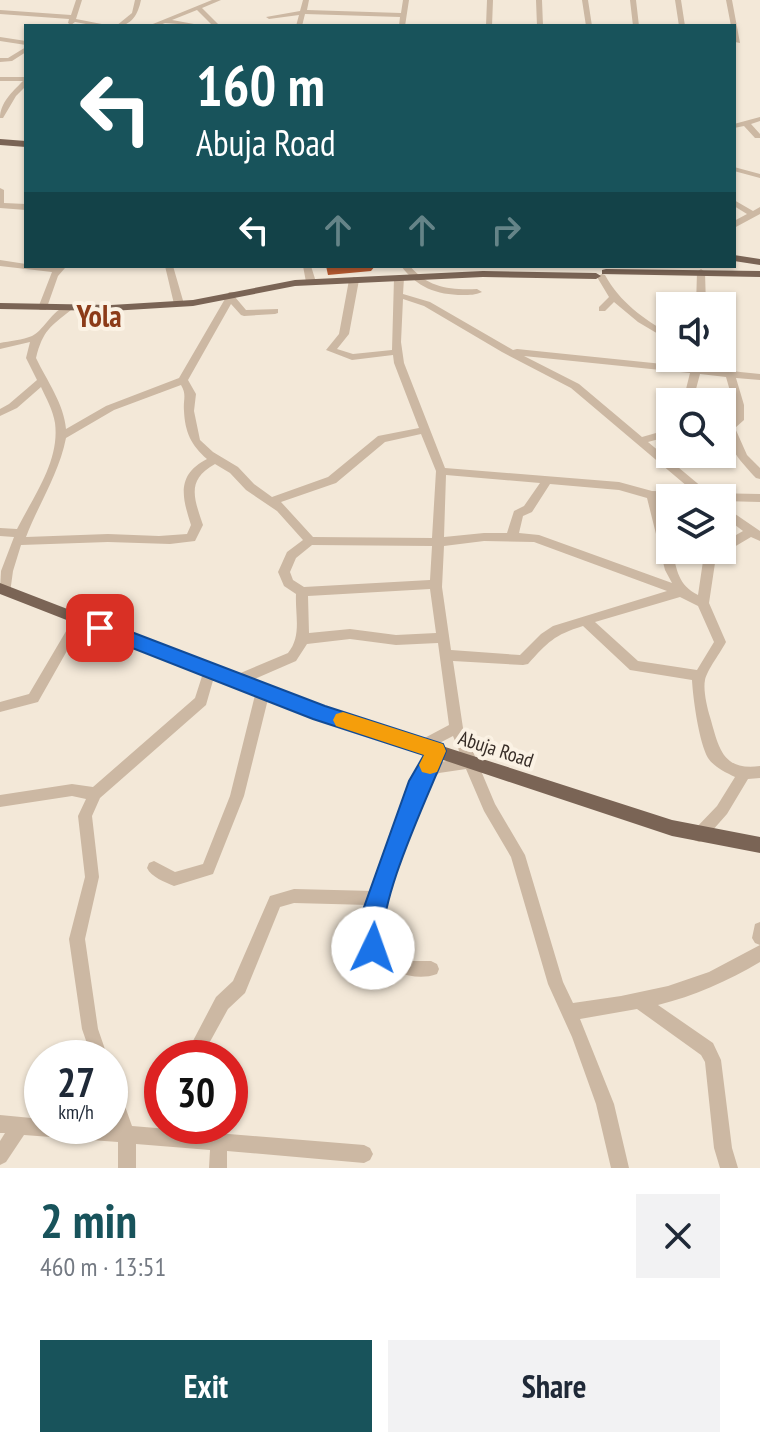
<!DOCTYPE html>
<html lang="en">
<head>
<meta charset="utf-8">
<style>
	:root { --surface:#fff; --page:#f2f2f3; --text:#1f2937; --muted:#747a83; --accent:#18535b }
	body { margin:0; font-family:"PT Sans Narrow",sans-serif; background:var(--page); color:var(--text); height:100vh; display:flex; flex-direction:column; font-size:30px; white-space:nowrap }
	* { box-sizing:border-box; margin:0 }
	p { font-size:26px; color:var(--muted) }
	.icon { flex:none; width:44px; height:44px; fill:none; stroke:currentColor; stroke-width:2; stroke-linecap:round; stroke-linejoin:round }
	.map { position:relative; height:1168px; overflow:hidden }
	.panel { display:flex; flex-direction:column; background:var(--surface); flex:1 }
	.panel>* { flex:none }
	.guide { position:absolute; left:24px; top:24px; width:712px; height:244px; border-radius:0px; box-shadow:0 2px 6px #0004; background:#18535b; color:#fff; overflow:hidden }
	.controls { position:absolute; left:656px; top:292px; display:grid; gap:16px }
	.controls a { display:grid; place-items:center; width:80px; height:80px; border-radius:0px; background:var(--surface); box-shadow:0 2px 6px #0004; font-size:40px }
	.speed { position:absolute; left:24px; top:1040px; display:flex; gap:16px; font-size:40px; font-weight:700; text-align:center }
	.speed>* { display:grid; place-content:center; width:104px; height:104px; border-radius:50%; background:var(--surface); box-shadow:0 2px 6px #0004; line-height:1 }
	.speed small { font-size:20px; font-weight:400 }
	.speed .limit { border:12px solid #d22; background:#fff; color:#111 }
	.pin { position:absolute; display:grid; place-items:center; width:68px; height:68px; color:#fff; margin:-34px; border-radius:16px; box-shadow:0 4px 12px #0006 }
	.me { position:absolute; width:88px; margin:-44px; rotate:3deg; stroke-linejoin:round; filter:drop-shadow(0 0 6px #0008) }
	.turn { display:flex; align-items:center; gap:28px; height:168px; padding:0 40px; font-size:36px }
	.turn .icon { width:104px; height:104px; stroke-width:2.5 }
	.turn b { display:block; font-size:56px; line-height:68px }
	.lanes { display:flex; align-items:center; height:76px; padding:0 40px; background:#0003; justify-content:center; gap:40px; direction:ltr }
	.lanes .off { opacity:.35 }
	.round { display:grid; place-items:center; flex:none; width:84px; height:84px; border-radius:0px; background:var(--page) }
	.head { display:flex; align-items:center; justify-content:space-between; height:136px; padding:0 40px }
	h1 { font-size:48px; font-weight:600; line-height:60px; color:var(--accent) }
	.primary-button { display:flex; gap:16px; margin-top:auto; padding:16px 40px }
	.primary-button a { flex:1; height:92px; border-radius:0px; background:var(--accent); color:#fff; font-size:32px; font-weight:600; line-height:92px; text-align:center }
	.primary-button a+a { background:var(--page); color:var(--text) }
	.map>svg:first-child { display:block }
	.lines { fill:none; stroke-linecap:round; stroke-linejoin:round }
	.minor { fill:#ccb8a3; fill-rule:evenodd }
	.major { fill:#7a6455; fill-rule:evenodd }
	.wall { fill:#b45930 }
	.route { fill:#1a73e8; stroke:#114b97; stroke-width:2 }
	.slow { fill:#f59e0b }
	.labels { text-anchor:middle; stroke-width:8; stroke-linejoin:round; paint-order:stroke }
	.street-label { font-size:20px; fill:#362c26; stroke:#fbf2e4 }
	.far-town-label { font-size:30px; font-weight:bold; fill:#8c3b18; stroke:#fbf2e4 }
</style>
</head>
<body>
<div class="map">
<svg width="760" height="1168" viewBox="0 0 760 1168">
	<rect width="100%" height="100%" fill="#f3e8d8"/>
	<g class="lines">
		<!-- minor -->
		<path class="minor" d="M76,0H82L76,19L112,26H97L75,22L71,25L68,23L69,19L0,14V10L71,15Z
			M135,0H141C138,14 132,26 116,26L132,13Z
			M212,0H221L202,8L220,26H213L197,10L172,20L205,26L165,23L157,26H148Z
			M303,0H309L307,10L401,13L403,0H409L405,26H399L400,17L305,14L302,26H296L299,15L269,19L266,17L300,11Z
			M487,0H493L492,26H486Z
			M536,0H542L543,26H537Z
			M582,0H588L592,26H586Z
			M630,0H636L639,26H633Z
			M675,0H681L685,26H679Z
			M726,0H732L740,43L735,42L734,26H731Z
			M0,37L26,41V45L0,41Z
			M26,47V52L12,61L0,62V58H8Z
			M0,77H26V86L16,96L3,118H0C0,103 12,92 23,81H0Z
			M760,117V121L751,124L760,134V138H755L744,126L734,128V124Z
			M734,167L760,174V178L734,171Z
			M0,188L4,190V203L26,204V210L0,208Z
			M734,200L753,211L760,207V214L734,228V221L747,214L734,206Z
			M0,260L26,264V266H64L65,268L58,276L46,310H40L38,308L52,272L0,266Z
			M165,266H173L184,304L182,306H176L174,304Z
			M303,266H311L316,282L314,284H308L306,282Z
			M401,266H410C428,288 450,290 477,289L482,292C475,295 470,295 463,295C436,295 417,287 401,266Z
			M701,269L705,272L706,306H696L697,272Z
			M602,274L605,275C620,302 643,319 670,334V341L638,322L614,302L605,311H599V307L609,297L597,277Z
			M399,275L404,278L403,294L430,302L513,350L517,349L692,367L694,358H704L701,368L760,374V380L736,378L744,405V420L735,428L747,455L760,468V479L756,478C743,464 724,444 725,425L734,419V405L726,377L700,374L696,389L701,402H691L686,389L690,373L524,356L579,384L642,437L670,429V436L648,442L709,493L760,494V502L722,501V498L659,499L670,550H672C677,570 678,585 698,595L703,561L713,550H722V543L743,531L722,515V505L760,531V541L751,537L724,553L715,563L709,603L726,642C721,652 707,670 705,680C703,690 707,707 710,717C719,748 722,771 760,766V778L748,779L727,814L704,840L699,842L694,840L692,835L694,830L717,806L735,777C725,772 714,767 708,758C699,742 693,699 692,680L630,670L583,626C554,635 548,642 528,664L523,665L453,661L463,728L495,804L525,855L563,982L573,1003L621,996L668,986L709,972L760,945L755,943L752,938L755,924L760,922V962C728,981 694,996 658,1005L713,1043L721,1060L732,1148L738,1168H720L714,1148L705,1062L701,1055L637,1009L580,1019L614,1104L629,1168H611L596,1104L572,1037L548,984L511,857L484,811L466,769L439,773L426,785L383,910L379,939L385,952L411,961H431L437,964L439,969L437,974C415,982 394,971 374,963L363,940L369,905L294,903L280,907L245,993L228,1009L201,1058H184L216,997L233,981L270,896L294,889L374,891L415,777L430,764L462,758L453,736L422,752L417,750L415,746L417,742L449,725L438,643L396,645L350,639L307,644L296,661L241,685L236,686L231,685L230,681L231,677L288,653C302,636 295,615 296,594L284,586L278,572L287,552L303,540L277,511L246,490L230,473L215,464C186,480 194,498 203,525L195,541L170,544L108,542L21,545L13,571L10,593L6,595L0,590L1,571L14,537L0,536V528L17,529C33,497 60,461 55,423C53,410 46,398 41,387L17,408L0,416V409L9,404L37,380L26,358L30,342L0,349V343C9,341 23,340 32,336C46,329 53,306 71,306V310C50,327 43,330 36,358C47,381 64,404 66,429L106,406L179,378L229,292H235V297L246,310L278,309V313L275,314L244,316L241,315L231,304L188,380L196,394L194,411L200,440L213,452L238,467L254,484L272,497L328,477L378,436L419,428L394,363L393,355L352,360L326,350L339,334L349,280L354,277L359,280L349,334L337,349L353,354L392,350L394,278ZM403,299L424,306L502,352L571,388L694,492L652,491L619,482L445,468L404,363L401,342ZM181,385C187,395 183,399 184,411C185,432 191,445 207,459C176,475 182,497 191,525L187,534L159,536L108,534L26,537C38,505 59,474 66,438L114,410ZM421,434L436,471L432,538L313,537L281,502L336,483L385,442ZM446,475L540,483L524,506L514,511L507,533H484L444,537ZM550,484L619,490L647,498L665,570L672,583L539,535L519,533L523,516L532,512ZM484,541L534,542L667,591L553,626L541,634L520,655L451,650L442,587L444,546ZM312,545L432,546L430,580L304,587L293,580L290,572L296,558ZM430,589L436,633L396,635L350,629L309,633L308,596ZM680,597L698,606L714,642L697,670L638,661L595,622Z
			M79,614L83,616L85,619L38,702L0,712V702L29,694L75,616Z
			M210,665L215,666L216,670L206,705L100,798L92,816L99,877L85,939L98,1029L108,1058H92L82,1029L69,939L85,877L78,816L86,799L72,796L0,807V795L72,784L93,787L195,698L204,670L205,666Z
			M263,686L268,687L270,691L244,796L213,874L174,886C165,882 151,877 147,868L149,863L154,861L175,872L203,864L230,796L256,691L258,687Z
			M110,1079L116,1081L132,1126L364,1145L370,1148L373,1154L370,1160L364,1163L227,1151V1168H209L210,1150L136,1144V1168H118V1142L24,1135L6,1162L0,1165V1141L5,1133H0V1115L42,1119V1126L115,1125L110,1112Z"/>
		<!-- major -->
		<path class="major" d="M0,139L26,141V147L0,145Z
			M734,255L760,259V265L734,261Z
			M606,269L760,271V277L602,274V270Z
			M483,271L596,273L601,276L596,279L483,277L295,286L193,306L111,311L0,309V303L111,305L193,300L295,280Z
			M0,583L324,708L672,820L760,837V853L672,836L320,719L0,594Z"/>
	</g>
	<!-- wall -->
	<path class="wall" d="M326,266H375L371,271L328,275Z"/>
	<!-- route -->
	<path class="route" d="M100,620L325,706L443,744L446,751C431,790 372,911 385,948L382,956L373,960L365,956L359,940L363,910L409,781L424,755L313,719L94,633L91,628L94,622Z"/>
	<!-- slow -->
	<path class="slow" d="M343,712L443,744L446,751L437,772L430,774L422,772L419,765L424,755L336,726L333,720L336,714Z"/>
	<g class="labels">
		<!-- street labels -->
		<g class="street-label">
			<text transform="translate(496 749) rotate(18)" y="7">Abuja Road</text>
		</g>
		<!-- far-town labels -->
		<g class="far-town-label">
			<text x="99" y="327">Yola</text>
		</g>
	</g>
</svg>
<div class="controls">
<a><svg class="icon" aria-label="sound" viewBox="0 0 24 24"><path d="M4 9h4l5-4v14l-5-4H4zM17 9q2 3 0 6"/></svg></a>
<a><svg class="icon" aria-label="search" viewBox="0 0 24 24"><circle cx="10" cy="10" r="6"/><path d="M15 15l6 6"/></svg></a>
<a><svg class="icon" aria-label="layers" viewBox="0 0 24 24"><path d="M12 4l9 5-9 5-9-5zM3 14l9 5 9-5"/></svg></a>
</div>
<div class="speed"><div>27<small>km/h</small></div><div class="limit">30</div></div>
<div class="pin" style="left:100px;top:628px;background:#d93025"><svg class="icon" aria-label="arrive" viewBox="0 0 24 24"><path d="M6 21V4h12l-3 4 3 4H6"/></svg></div>
<svg class="me" style="left:373px;top:948px" viewBox="-20 -20 40 40"><circle r="19" fill="#fff"/><path d="M0-13L10 11 0 6-10 11z" fill="#1a73e8"/></svg>
<div class="guide">
<div class="turn"><svg class="icon" aria-label="left" viewBox="0 0 24 24"><path d="M17 20v-9H6M10 6l-5 5 5 5"/></svg><div><b>160 m</b>Abuja Road</div></div>
<div class="lanes"><svg class="icon" aria-label="left" viewBox="0 0 24 24"><path d="M17 20v-9H6M10 6l-5 5 5 5"/></svg><svg class="icon off" aria-label="ahead" viewBox="0 0 24 24"><path d="M12 20V5M6 11l6-6 6 6"/></svg><svg class="icon off" aria-label="ahead" viewBox="0 0 24 24"><path d="M12 20V5M6 11l6-6 6 6"/></svg><svg class="icon off" aria-label="right" viewBox="0 0 24 24"><path d="M7 20v-9h11M14 6l5 5-5 5"/></svg></div>
</div>
</div>
<section class="panel">
<div class="head"><div><h1>2 min</h1><p>460 m · 13:51</p></div><a class="round"><svg class="icon" aria-label="close" viewBox="0 0 24 24"><path d="M6 6l12 12M18 6L6 18"/></svg></a></div>
<div class="primary-button"><a>Exit</a><a>Share</a></div>
</section>
</body>
</html>
